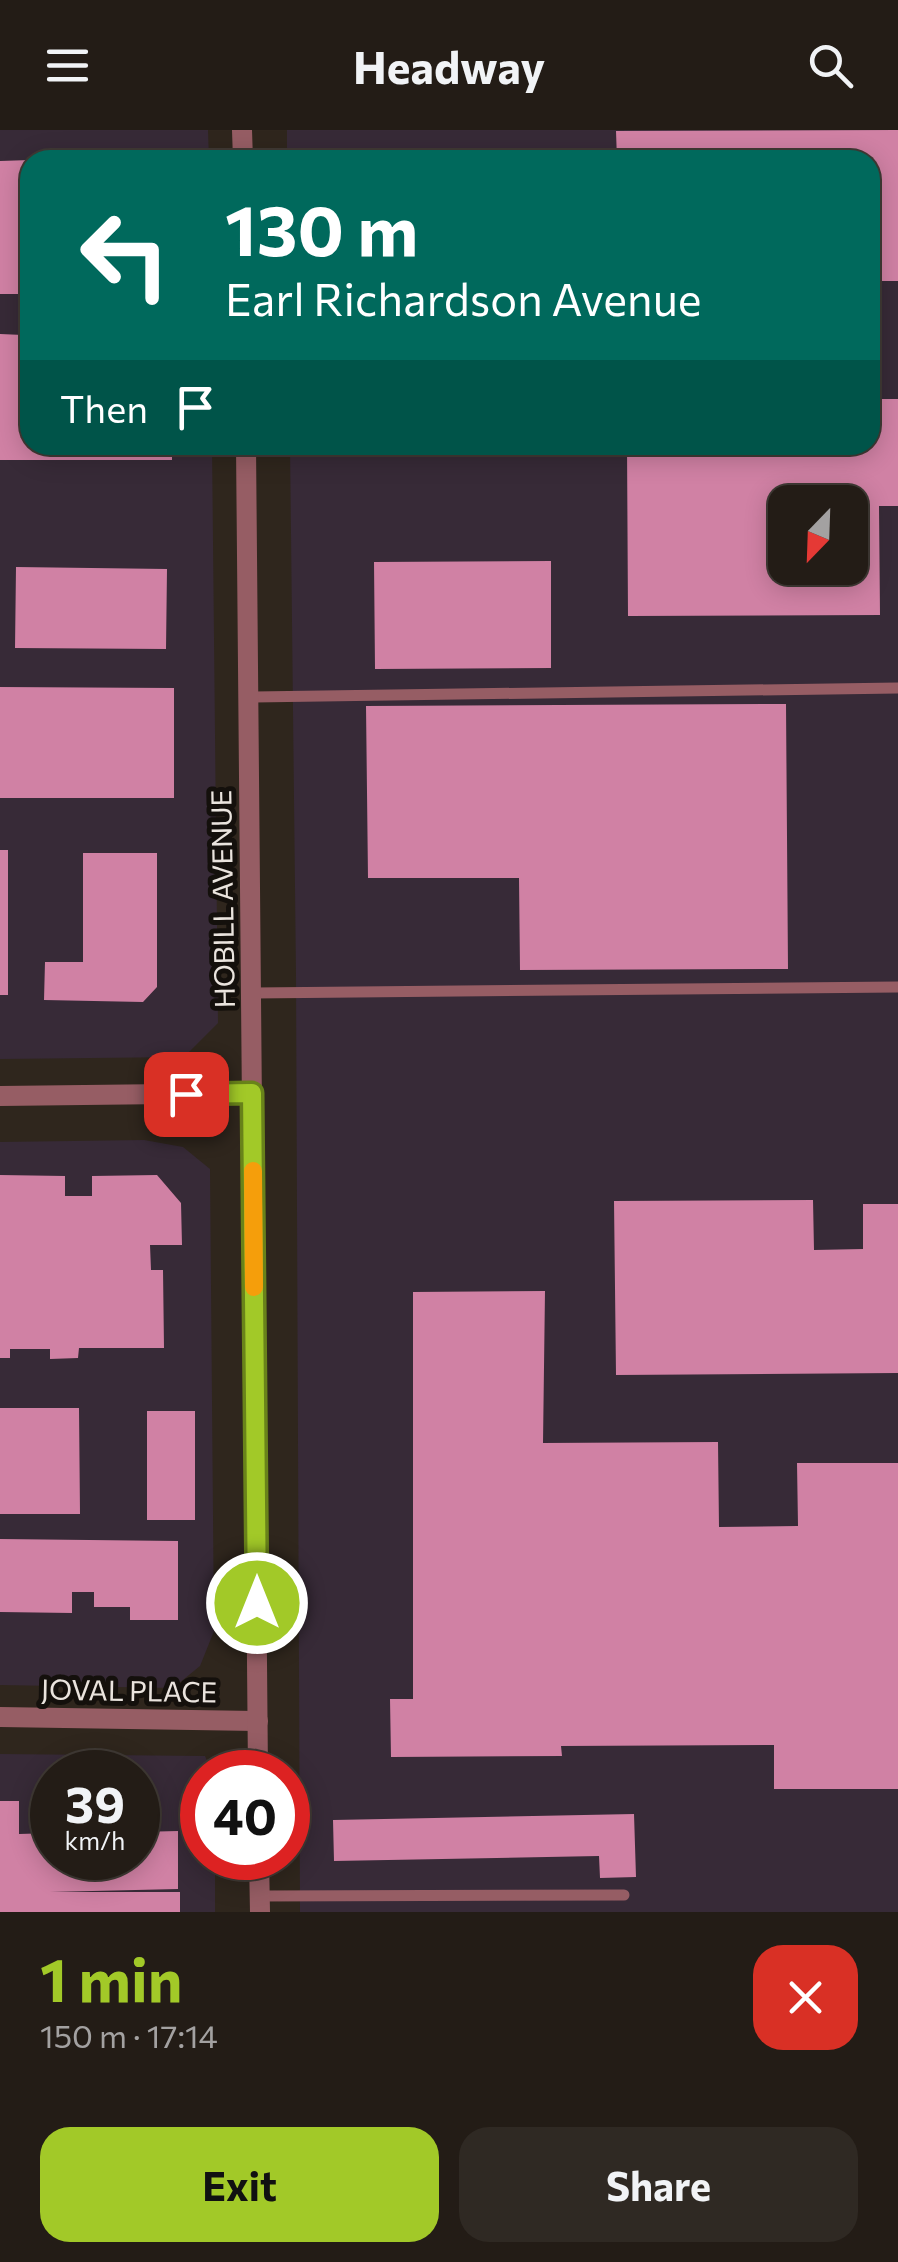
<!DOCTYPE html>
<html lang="en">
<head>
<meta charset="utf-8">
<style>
	:root { --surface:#231c16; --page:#2f2923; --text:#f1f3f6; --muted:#a3a1a1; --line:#403a35; --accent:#a2c928 }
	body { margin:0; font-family:Commissioner,sans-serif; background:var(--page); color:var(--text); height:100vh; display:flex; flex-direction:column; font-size:38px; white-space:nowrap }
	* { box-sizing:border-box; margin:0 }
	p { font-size:32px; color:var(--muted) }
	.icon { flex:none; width:55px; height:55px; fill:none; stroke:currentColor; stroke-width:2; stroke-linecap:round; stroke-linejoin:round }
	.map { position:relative; height:1782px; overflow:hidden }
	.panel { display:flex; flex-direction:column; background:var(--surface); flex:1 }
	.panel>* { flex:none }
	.banner { position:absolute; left:20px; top:20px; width:860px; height:305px; border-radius:30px; box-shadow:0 5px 25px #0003,0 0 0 2px var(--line); background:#00695c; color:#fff; overflow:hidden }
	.needle { width:65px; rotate:203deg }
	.fabs { position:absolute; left:768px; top:355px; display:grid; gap:20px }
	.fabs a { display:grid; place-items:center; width:100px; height:100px; border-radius:20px; background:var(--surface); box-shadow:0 5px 25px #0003,0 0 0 2px var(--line); font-size:50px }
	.speed { position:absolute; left:30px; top:1620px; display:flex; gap:20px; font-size:50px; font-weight:700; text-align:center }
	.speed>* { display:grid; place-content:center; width:130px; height:130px; border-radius:50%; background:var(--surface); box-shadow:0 5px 25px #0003,0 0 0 2px var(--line); line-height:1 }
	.speed small { font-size:25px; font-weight:400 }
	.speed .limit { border:15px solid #d22; background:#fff; color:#111 }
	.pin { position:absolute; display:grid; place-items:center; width:85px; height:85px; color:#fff; margin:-42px; border-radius:20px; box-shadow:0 5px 15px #0006 }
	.me { position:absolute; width:110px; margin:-55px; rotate:0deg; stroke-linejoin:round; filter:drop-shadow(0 0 8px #0008) }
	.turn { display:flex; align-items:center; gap:35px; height:210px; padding:0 40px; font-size:45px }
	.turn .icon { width:130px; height:130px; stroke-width:2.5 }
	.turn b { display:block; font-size:70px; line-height:85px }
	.then { display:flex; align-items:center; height:95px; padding:0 40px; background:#0003; gap:20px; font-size:38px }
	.round { display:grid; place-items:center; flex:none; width:105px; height:105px; border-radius:30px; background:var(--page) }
	.head { display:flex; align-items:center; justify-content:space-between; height:170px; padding:0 40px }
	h1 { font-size:60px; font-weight:700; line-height:75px; color:var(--accent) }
	.cta { display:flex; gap:20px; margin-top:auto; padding:20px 40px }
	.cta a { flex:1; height:115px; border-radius:30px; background:var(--accent); color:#111; font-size:40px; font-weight:700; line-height:115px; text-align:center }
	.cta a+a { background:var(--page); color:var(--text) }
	header { display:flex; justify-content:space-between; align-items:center; height:130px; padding:0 40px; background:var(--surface); font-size:45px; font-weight:700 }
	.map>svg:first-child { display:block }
	.industrial { fill:#372a37; fill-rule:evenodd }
	.building { fill:#d081a4; fill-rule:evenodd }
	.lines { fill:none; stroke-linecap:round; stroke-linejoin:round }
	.service { stroke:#965d64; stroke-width:11 }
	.minor { stroke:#965d64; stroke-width:20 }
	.tertiary { stroke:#965d64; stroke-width:20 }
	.route-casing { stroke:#69831a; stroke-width:25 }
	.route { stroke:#a2c928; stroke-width:18 }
	.slow { stroke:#f59e0b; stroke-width:18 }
	.labels { text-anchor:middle; stroke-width:10; stroke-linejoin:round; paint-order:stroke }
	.street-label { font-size:28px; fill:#eae4de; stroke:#14100c }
</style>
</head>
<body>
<header><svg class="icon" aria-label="menu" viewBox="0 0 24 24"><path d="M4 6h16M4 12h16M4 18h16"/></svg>Headway<svg class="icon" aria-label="search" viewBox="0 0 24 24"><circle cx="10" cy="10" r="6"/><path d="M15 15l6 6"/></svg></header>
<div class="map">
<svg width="898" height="1782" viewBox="0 0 898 1782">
	<rect width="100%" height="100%" fill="#2f261d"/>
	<!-- industrial -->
	<path class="industrial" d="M0,0H208L209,30H30V315H212L218,893L184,927L0,929Z
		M287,0H898V1782H300L296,846L290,315H870V30H287ZM785,372H850V438H785Z
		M144,1010L183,1017L210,1039L214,1501L200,1536L173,1558L0,1555V1012Z
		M0,1624L205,1626L212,1642H202V1728H215V1782H0ZM52,1642H138V1728H52Z"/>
	<!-- building -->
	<path class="building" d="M898,0V151H870V30H617L616,1Z
		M30,30V111H20L22,164H0V31Z
		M22,200H30V315H172V330H0V204L23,205Z
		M870,269H898V376H879L880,485L628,486L627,315H870ZM785,372H850V438H785Z
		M323,315H551V325L323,326Z
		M551,431V538L375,539L374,432Z
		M16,437L167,439L166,519L15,518Z
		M0,557L174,558V668H0Z
		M786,574L788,839L520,840L519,748H368L366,576Z
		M0,720H8V865H0Z
		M83,723H157V857L143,872L44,870L45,832H83Z
		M0,1045L65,1046V1066H92V1046L157,1045L181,1073L182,1115H150L151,1140H163L164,1218H79L78,1228L50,1229V1219H10V1228H0Z
		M813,1070L814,1120L863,1119V1074H898V1243L616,1245L614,1071Z
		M545,1161L543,1313L718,1312L719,1397L798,1396L797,1333H898V1659H774V1615L561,1616L562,1626L391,1627L390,1569H413V1162Z
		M0,1278H79L80,1384H0Z
		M147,1281H195V1390H147Z
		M0,1409L178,1411V1490H130V1477H94V1462H72V1483L0,1482Z
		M0,1671H19V1704L52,1703V1728H138V1702L178,1701V1759L50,1762H180V1782H0Z
		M634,1684L636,1747L600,1748L599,1726L334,1731L333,1690Z"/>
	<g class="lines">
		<!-- service -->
		<path class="service" d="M248,567L898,558
			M251,863L898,857
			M260,1766L624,1765"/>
		<!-- minor -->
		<path class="minor" d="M0,1587L258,1591"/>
		<!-- tertiary -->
		<path class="tertiary" d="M242,0L243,30
			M246,315L258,1642
			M0,966L252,963
			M259,1728L260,1782"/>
	</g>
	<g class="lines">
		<defs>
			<path id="route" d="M186,964L252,963L257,1473"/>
		</defs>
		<!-- route casing -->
		<use href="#route" class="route-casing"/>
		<!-- route -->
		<use href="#route" class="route"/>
		<!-- slow -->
		<path class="slow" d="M253,1041L254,1157"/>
	</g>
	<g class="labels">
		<!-- street labels -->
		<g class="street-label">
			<text transform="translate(223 769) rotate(-91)" y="10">HOBILL AVENUE</text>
			<text transform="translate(129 1561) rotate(1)" y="10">JOVAL PLACE</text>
		</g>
	</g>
</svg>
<div class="fabs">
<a><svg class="needle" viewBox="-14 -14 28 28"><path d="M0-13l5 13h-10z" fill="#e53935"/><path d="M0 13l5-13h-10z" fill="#a3a1a1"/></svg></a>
</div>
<div class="speed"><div>39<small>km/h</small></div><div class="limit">40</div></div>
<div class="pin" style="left:186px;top:964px;background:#d93025"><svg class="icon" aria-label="arrive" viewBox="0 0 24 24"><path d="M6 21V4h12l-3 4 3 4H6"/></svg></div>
<svg class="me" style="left:257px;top:1473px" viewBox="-20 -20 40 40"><circle r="17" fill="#a2c928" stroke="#fff" stroke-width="3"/><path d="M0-11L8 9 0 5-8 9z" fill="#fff"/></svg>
<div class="banner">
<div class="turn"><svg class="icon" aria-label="left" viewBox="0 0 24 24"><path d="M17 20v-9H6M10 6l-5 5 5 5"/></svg><div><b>130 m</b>Earl Richardson Avenue</div></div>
<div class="then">Then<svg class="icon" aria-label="arrive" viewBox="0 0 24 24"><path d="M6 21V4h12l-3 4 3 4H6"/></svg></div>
</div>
</div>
<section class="panel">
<div class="head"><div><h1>1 min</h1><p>150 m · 17:14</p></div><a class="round" style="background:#d93025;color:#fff"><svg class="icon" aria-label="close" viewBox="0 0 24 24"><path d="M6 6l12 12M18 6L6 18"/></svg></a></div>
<div class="cta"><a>Exit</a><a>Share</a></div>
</section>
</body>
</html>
